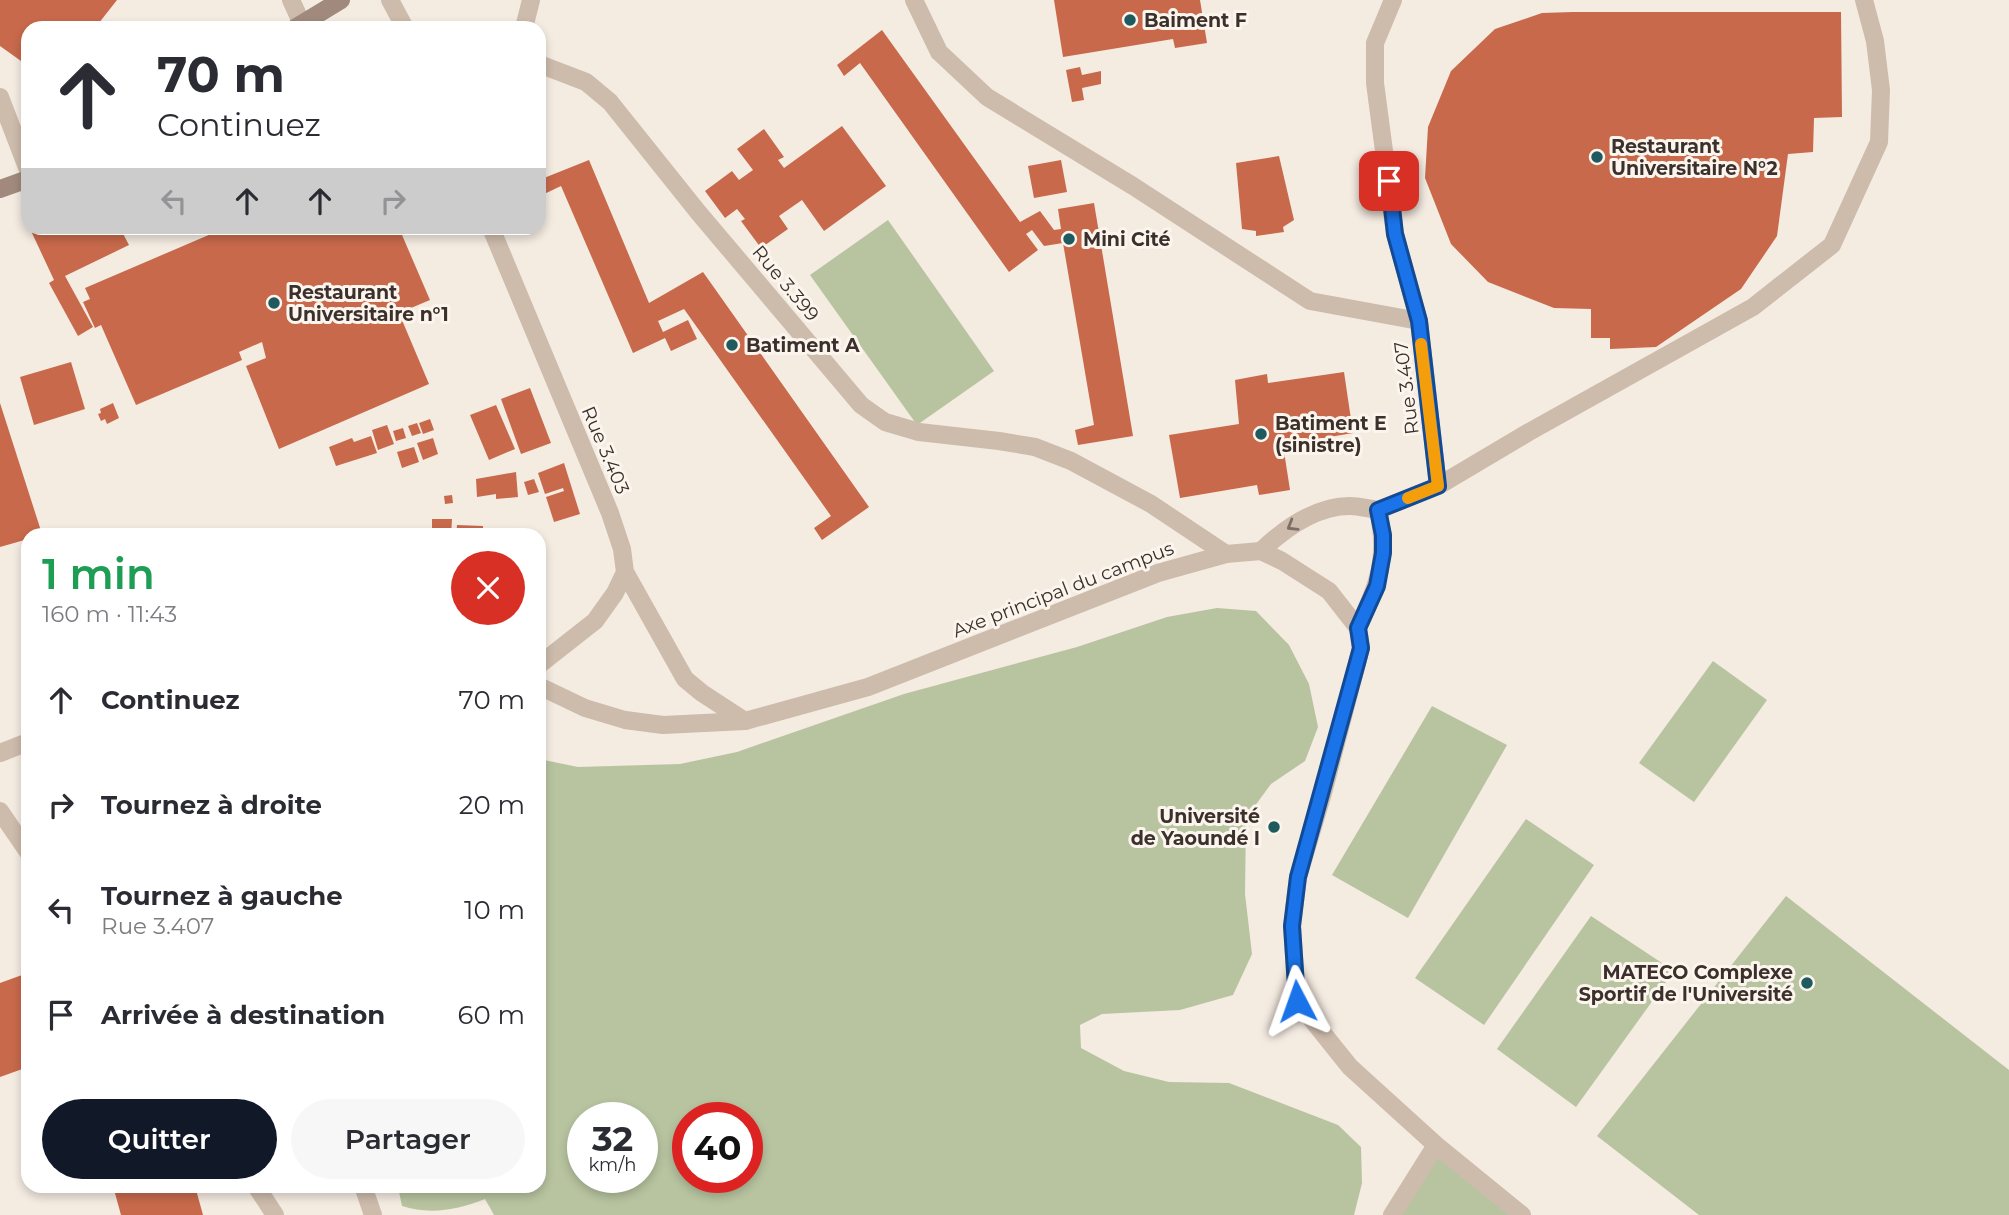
<!DOCTYPE html>
<html lang="fr">
<head>
<meta charset="utf-8">
<style>
	:root { --surface:#fff; --page:#f7f7f7; --text:#2b2b33; --muted:#7c7c81; --accent:#111827 }
	body { margin:0; font-family:Montserrat,sans-serif; background:var(--page); color:var(--text); height:100vh; display:flex; flex-direction:column; font-size:26px; white-space:nowrap }
	* { box-sizing:border-box; margin:0 }
	p { font-size:23px; color:var(--muted) }
	.icon { flex:none; width:38px; height:38px; fill:none; stroke:currentColor; stroke-width:2; stroke-linecap:round; stroke-linejoin:round }
	.map { position:relative; flex:1; overflow:hidden }
	.panel { position:absolute; left:21px; top:528px; width:525px; height:665px; display:flex; flex-direction:column; background:var(--surface); border-radius:21px; box-shadow:0 4px 10px #0003 }
	.panel>* { flex:none }
	.top-card { position:absolute; left:21px; top:21px; width:525px; height:214px; border-radius:21px; box-shadow:0 4px 10px #0003; background:#fff; color:var(--text); overflow:hidden }
	.speed { position:absolute; left:567px; top:1102px; display:flex; gap:14px; font-size:35px; font-weight:700; text-align:center }
	.speed>* { display:grid; place-content:center; width:91px; height:91px; border-radius:50%; background:var(--surface); box-shadow:0 4px 10px #0003; line-height:1 }
	.speed small { font-size:18px; font-weight:400 }
	.speed .limit { border:10px solid #d22; background:#fff; color:#111 }
	.pin { position:absolute; display:grid; place-items:center; width:60px; height:60px; color:#fff; margin:-30px; border-radius:14px; box-shadow:0 4px 10px #0006 }
	.me { position:absolute; width:77px; margin:-38px; rotate:356deg; stroke-linejoin:round; filter:drop-shadow(0 0 5px #0008) }
	.turn { display:flex; align-items:center; gap:24px; height:147px; padding:0 21px; font-size:32px }
	.turn .icon { width:91px; height:91px; stroke-width:2.5 }
	.turn b { display:block; font-size:49px; line-height:60px }
	.lanes { display:flex; align-items:center; height:66px; padding:0 21px; background:#0003; justify-content:center; gap:35px; direction:ltr }
	.lanes .off { opacity:.35 }
	.round { display:grid; place-items:center; flex:none; width:74px; height:74px; border-radius:37px; background:var(--page) }
	.headline { display:flex; align-items:center; justify-content:space-between; height:119px; padding:0 21px }
	h1 { font-size:42px; font-weight:600; line-height:52px; color:#1e9e55 }
	.primary-button { display:flex; gap:14px; margin-top:auto; padding:14px 21px }
	.primary-button a { flex:1; height:80px; border-radius:42px; background:var(--accent); color:#fff; font-size:28px; font-weight:600; line-height:80px; text-align:center }
	.primary-button a+a { background:var(--page); color:var(--text) }
	ul { padding:0; list-style:none }
	li { display:flex; align-items:center; gap:21px; height:105px; padding:0 21px }
	li div { flex:1 }
	li b { display:block; font-size:26px }
	li em { font-style:normal }
	.map>svg:first-child { display:block }
	.green { fill:#b8c4a0; fill-rule:evenodd }
	.building { fill:#c8694b }
	.lines { fill:none; stroke-linecap:round; stroke-linejoin:round }
	.service { stroke:#cdbbac; stroke-width:18 }
	.minor { stroke:#cdbbac; stroke-width:18 }
	.tertiary { stroke:#cdbbac; stroke-width:18 }
	.secondary { stroke:#a18a7d; stroke-width:18 }
	.oneway { stroke:#7d6f65 }
	.route-casing { stroke:#114b97; stroke-width:18 }
	.route { stroke:#1a73e8; stroke-width:12 }
	.slow { stroke:#f59e0b; stroke-width:12 }
	.poi-dot { fill:#1f5a5e; stroke:#fbf5ee; stroke-width:2.5 }
	.labels { text-anchor:middle; stroke-width:6; stroke-linejoin:round; paint-order:stroke }
	.poi-label { font-size:19px; font-weight:bold; fill:#3b302b; stroke:#fbf5ee; text-anchor:start }
	.street-label { font-size:19px; fill:#3b302b; stroke:#fbf5ee }
</style>
</head>
<body>
<div class="map">
<svg width="2009" height="1215" viewBox="0 0 2009 1215">
	<rect width="100%" height="100%" fill="#f4ebe1"/>
	<!-- green -->
	<path class="green" d="M888,220L994,371L917,425L810,275Z
		M1217,608L1256,611L1289,645L1309,684L1318,727L1305,761L1271,784L1246,818L1245,894L1252,954L1233,995L1180,1010L1102,1014L1080,1025L1081,1048L1124,1071L1169,1082L1229,1083L1338,1125L1361,1147L1362,1183L1354,1215H494L485,1199C458,1210 429,1215 402,1206L398,1187L539,1186V759L578,767L680,764L737,752L904,694L1077,647L1167,617ZM583,1118H642V1178H583ZM688,1118H747V1178H688Z
		M1713,661L1767,700L1694,802L1639,763Z
		M1432,706L1507,745L1408,918L1332,875Z
		M1526,819L1594,865L1484,1025L1415,978Z
		M1786,896L2009,1070V1215H1699L1597,1136Z
		M1591,916L1674,971L1576,1107L1497,1049Z
		M1436,1145L1522,1215H1392Z"/>
	<!-- building -->
	<path class="building" d="M0,0H117L95,28H28V66L0,46Z
		M1054,0H1200L1207,43L1175,48L1173,39L1063,57Z
		M1573,12H1841L1842,117L1814,118L1813,152L1788,154L1777,236L1741,289L1656,347L1610,349V338H1591V309L1554,308L1488,282L1451,244L1425,178L1428,127L1451,71L1495,29L1542,13Z
		M882,30L1020,222L1040,211L1054,230L1061,229L1058,209L1094,203L1133,436L1078,445L1075,430L1094,425L1063,243L1044,246L1032,230L1026,234L1038,250L1009,272L860,63L844,76L837,65Z
		M1080,67L1082,75L1101,71V84L1082,88L1084,100L1072,102L1066,70Z
		M842,126L886,186L824,231L802,200L779,216L788,229L761,248L741,221L745,219L737,209L725,218L705,191L732,171L739,180L753,170L737,149L764,129L784,157L778,160L784,168Z
		M1279,156L1294,220L1283,227L1284,232L1256,236V231L1242,229L1236,163Z
		M589,160L649,303L703,272L869,507L822,540L814,528L831,516L684,309L658,321L663,332L688,320L697,339L671,351L665,338L633,353L561,186L542,195L539,188V180Z
		M1061,160L1067,192L1034,198L1028,166Z
		M42,228H120L129,245L65,276L93,327L78,336L49,283L54,280L32,233Z
		M225,228H399L430,300L399,313L429,384L279,449L246,366L266,358L262,342L239,352L242,360L136,405L101,325L95,328L83,302L90,299L85,288Z
		M71,362L85,409L34,425L20,377Z
		M1344,372L1353,433L1283,445L1290,490L1259,495L1257,485L1180,498L1169,435L1239,424L1235,380L1267,374L1268,383Z
		M530,388L551,443L521,454L501,399Z
		M0,403L42,534L28,536V539L0,547Z
		M113,403L119,418L107,424L105,419L101,421L98,414L101,413L100,409Z
		M496,405L515,449L489,460L470,415Z
		M430,419L434,430L423,434L419,423Z
		M417,423L421,433L412,436L408,426Z
		M387,425L394,444L378,450L372,430Z
		M403,428L406,438L396,441L393,431Z
		M371,436L377,453L336,466L329,447L352,438L354,442Z
		M433,438L438,454L423,460L417,443Z
		M414,447L419,462L402,468L397,452Z
		M564,463L580,514L554,522L546,497L564,491L563,488L545,494L538,473Z
		M516,472L518,497L496,499V494L477,497L476,479Z
		M534,479L539,492L528,495L524,482Z
		M452,495L453,503L445,504L444,496Z
		M432,519H452L451,536H432Z
		M457,525L483,526V536H456Z
		M22,975L28,991V1067L0,1077V983Z
		M113,1186H195L203,1215H121Z"/>
	<g class="lines">
		<!-- service -->
		<path class="service" d="M914,0L939,52L987,97L1133,186L1310,301L1419,321
			M0,97L28,170
			M1378,510L1438,486L1529,432L1753,307L1832,245L1879,142L1881,90L1875,41L1864,0
			M1261,551C1284,529 1316,506 1350,506C1359,506 1369,509 1378,510C1389,560 1378,583 1358,628
			M0,753L28,742
			M0,811L28,852
			M256,1186L275,1215"/>
		<!-- minor -->
		<path class="minor" d="M291,0L302,24
			M390,0L405,28
			M1393,0L1375,43V83L1395,234L1419,321L1438,486
			M524,28L531,0
			M539,64L586,82L610,102L698,212L861,405L885,422L919,432L999,441L1035,447L1071,461L1151,504L1226,554
			M491,228L610,513L622,549L625,572L615,593L595,621L539,665
			M625,572L685,679L702,693L745,721
			M1392,1215L1436,1145"/>
		<!-- tertiary -->
		<path class="tertiary" d="M539,686L585,708L625,720L663,725L745,721L868,687L1158,573L1226,554L1261,551L1282,561L1329,591L1358,628L1361,648L1323,793L1298,877L1292,926L1297,1001L1350,1067L1436,1145L1522,1215
			M363,1186L373,1215"/>
		<!-- secondary -->
		<path class="secondary" d="M295,28L341,0
			M0,189L28,179"/>
	</g>
	<!-- one-way arrows -->
	<defs><path id="oneway-chevron" d="M-2-3.5L2.5 0L-2 3.5" fill="none" stroke-width="1.6" stroke-linecap="round" stroke-linejoin="round" transform="scale(1.75)"/></defs>
	<use class="oneway" href="#oneway-chevron" transform="translate(1292 526) rotate(149)"/>
	<g class="lines">
		<defs>
			<path id="route" d="M1297,1001L1292,926L1298,877L1357,663L1361,648L1358,628L1377,586L1383,553V535L1378,510L1438,486L1419,321L1395,234L1389,181"/>
		</defs>
		<!-- route casing -->
		<use href="#route" class="route-casing"/>
		<!-- route -->
		<use href="#route" class="route"/>
		<!-- slow -->
		<path class="slow" d="M1408,498L1438,486L1421,344"/>
	</g>
	<!-- markers -->
	<g class="poi-dot">
		<circle cx="1130" cy="20" r="7"/>
		<circle cx="1597" cy="157" r="7"/>
		<circle cx="1069" cy="239" r="7"/>
		<circle cx="274" cy="303" r="7"/>
		<circle cx="732" cy="345" r="7"/>
		<circle cx="1261" cy="434" r="7"/>
		<circle cx="1274" cy="827" r="7"/>
		<circle cx="1807" cy="983" r="7"/>
	</g>
	<g class="labels">
		<!-- poi labels -->
		<g class="poi-label">
			<text x="1144" y="27">Baiment F</text>
			<text x="1611" y="153">Restaurant<tspan x="1611" dy="22">Universitaire N°2</tspan></text>
			<text x="1083" y="246">Mini Cité</text>
			<text x="288" y="299">Restaurant<tspan x="288" dy="22">Universitaire n°1</tspan></text>
			<text x="746" y="352">Batiment A</text>
			<text x="1275" y="430">Batiment E<tspan x="1275" dy="22">(sinistre)</tspan></text>
			<text x="1260" y="823" text-anchor="end">Université<tspan x="1260" dy="22">de Yaoundé I</tspan></text>
			<text x="1793" y="979" text-anchor="end">MATECO Complexe<tspan x="1793" dy="22">Sportif de l'Université</tspan></text>
		</g>
		<!-- street labels -->
		<g class="street-label">
			<text transform="translate(786 283) rotate(50)" y="7">Rue 3.399</text>
			<text transform="translate(1406 388) rotate(-97)" y="7">Rue 3.407</text>
			<text transform="translate(606 450) rotate(67)" y="7">Rue 3.403</text>
			<text transform="translate(1063 589) rotate(-21)" y="7">Axe principal du campus</text>
		</g>
	</g>
</svg>
<div class="speed"><div>32<small>km/h</small></div><div class="limit">40</div></div>
<div class="pin" style="left:1389px;top:181px;background:#d93025"><svg class="icon" aria-label="arrive" viewBox="0 0 24 24"><path d="M6 21V4h12l-3 4 3 4H6"/></svg></div>
<svg class="me" style="left:1297px;top:1001px" viewBox="-20 -20 40 40"><path d="M0-17L14 15 0 8-14 15z" fill="#1a73e8" stroke="#fff" stroke-width="4"/></svg>
<div class="top-card">
<div class="turn"><svg class="icon" aria-label="ahead" viewBox="0 0 24 24"><path d="M12 20V5M6 11l6-6 6 6"/></svg><div><b>70 m</b>Continuez</div></div>
<div class="lanes"><svg class="icon off" aria-label="left" viewBox="0 0 24 24"><path d="M17 20v-9H6M10 6l-5 5 5 5"/></svg><svg class="icon" aria-label="ahead" viewBox="0 0 24 24"><path d="M12 20V5M6 11l6-6 6 6"/></svg><svg class="icon" aria-label="ahead" viewBox="0 0 24 24"><path d="M12 20V5M6 11l6-6 6 6"/></svg><svg class="icon off" aria-label="right" viewBox="0 0 24 24"><path d="M7 20v-9h11M14 6l5 5-5 5"/></svg></div>
</div>
<section class="panel">
<div class="headline"><div><h1>1 min</h1><p>160 m · 11:43</p></div><a class="round" style="background:#d93025;color:#fff"><svg class="icon" aria-label="close" viewBox="0 0 24 24"><path d="M6 6l12 12M18 6L6 18"/></svg></a></div>
<ul>
<li><svg class="icon" aria-label="ahead" viewBox="0 0 24 24"><path d="M12 20V5M6 11l6-6 6 6"/></svg><div><b>Continuez</b></div><em>70 m</em></li>
<li><svg class="icon" aria-label="right" viewBox="0 0 24 24"><path d="M7 20v-9h11M14 6l5 5-5 5"/></svg><div><b>Tournez à droite</b></div><em>20 m</em></li>
<li><svg class="icon" aria-label="left" viewBox="0 0 24 24"><path d="M17 20v-9H6M10 6l-5 5 5 5"/></svg><div><b>Tournez à gauche</b><p>Rue 3.407</p></div><em>10 m</em></li>
<li><svg class="icon" aria-label="arrive" viewBox="0 0 24 24"><path d="M6 21V4h12l-3 4 3 4H6"/></svg><div><b>Arrivée à destination</b></div><em>60 m</em></li>
</ul>
<div class="primary-button"><a>Quitter</a><a>Partager</a></div>
</section>
</div>
</body>
</html>
